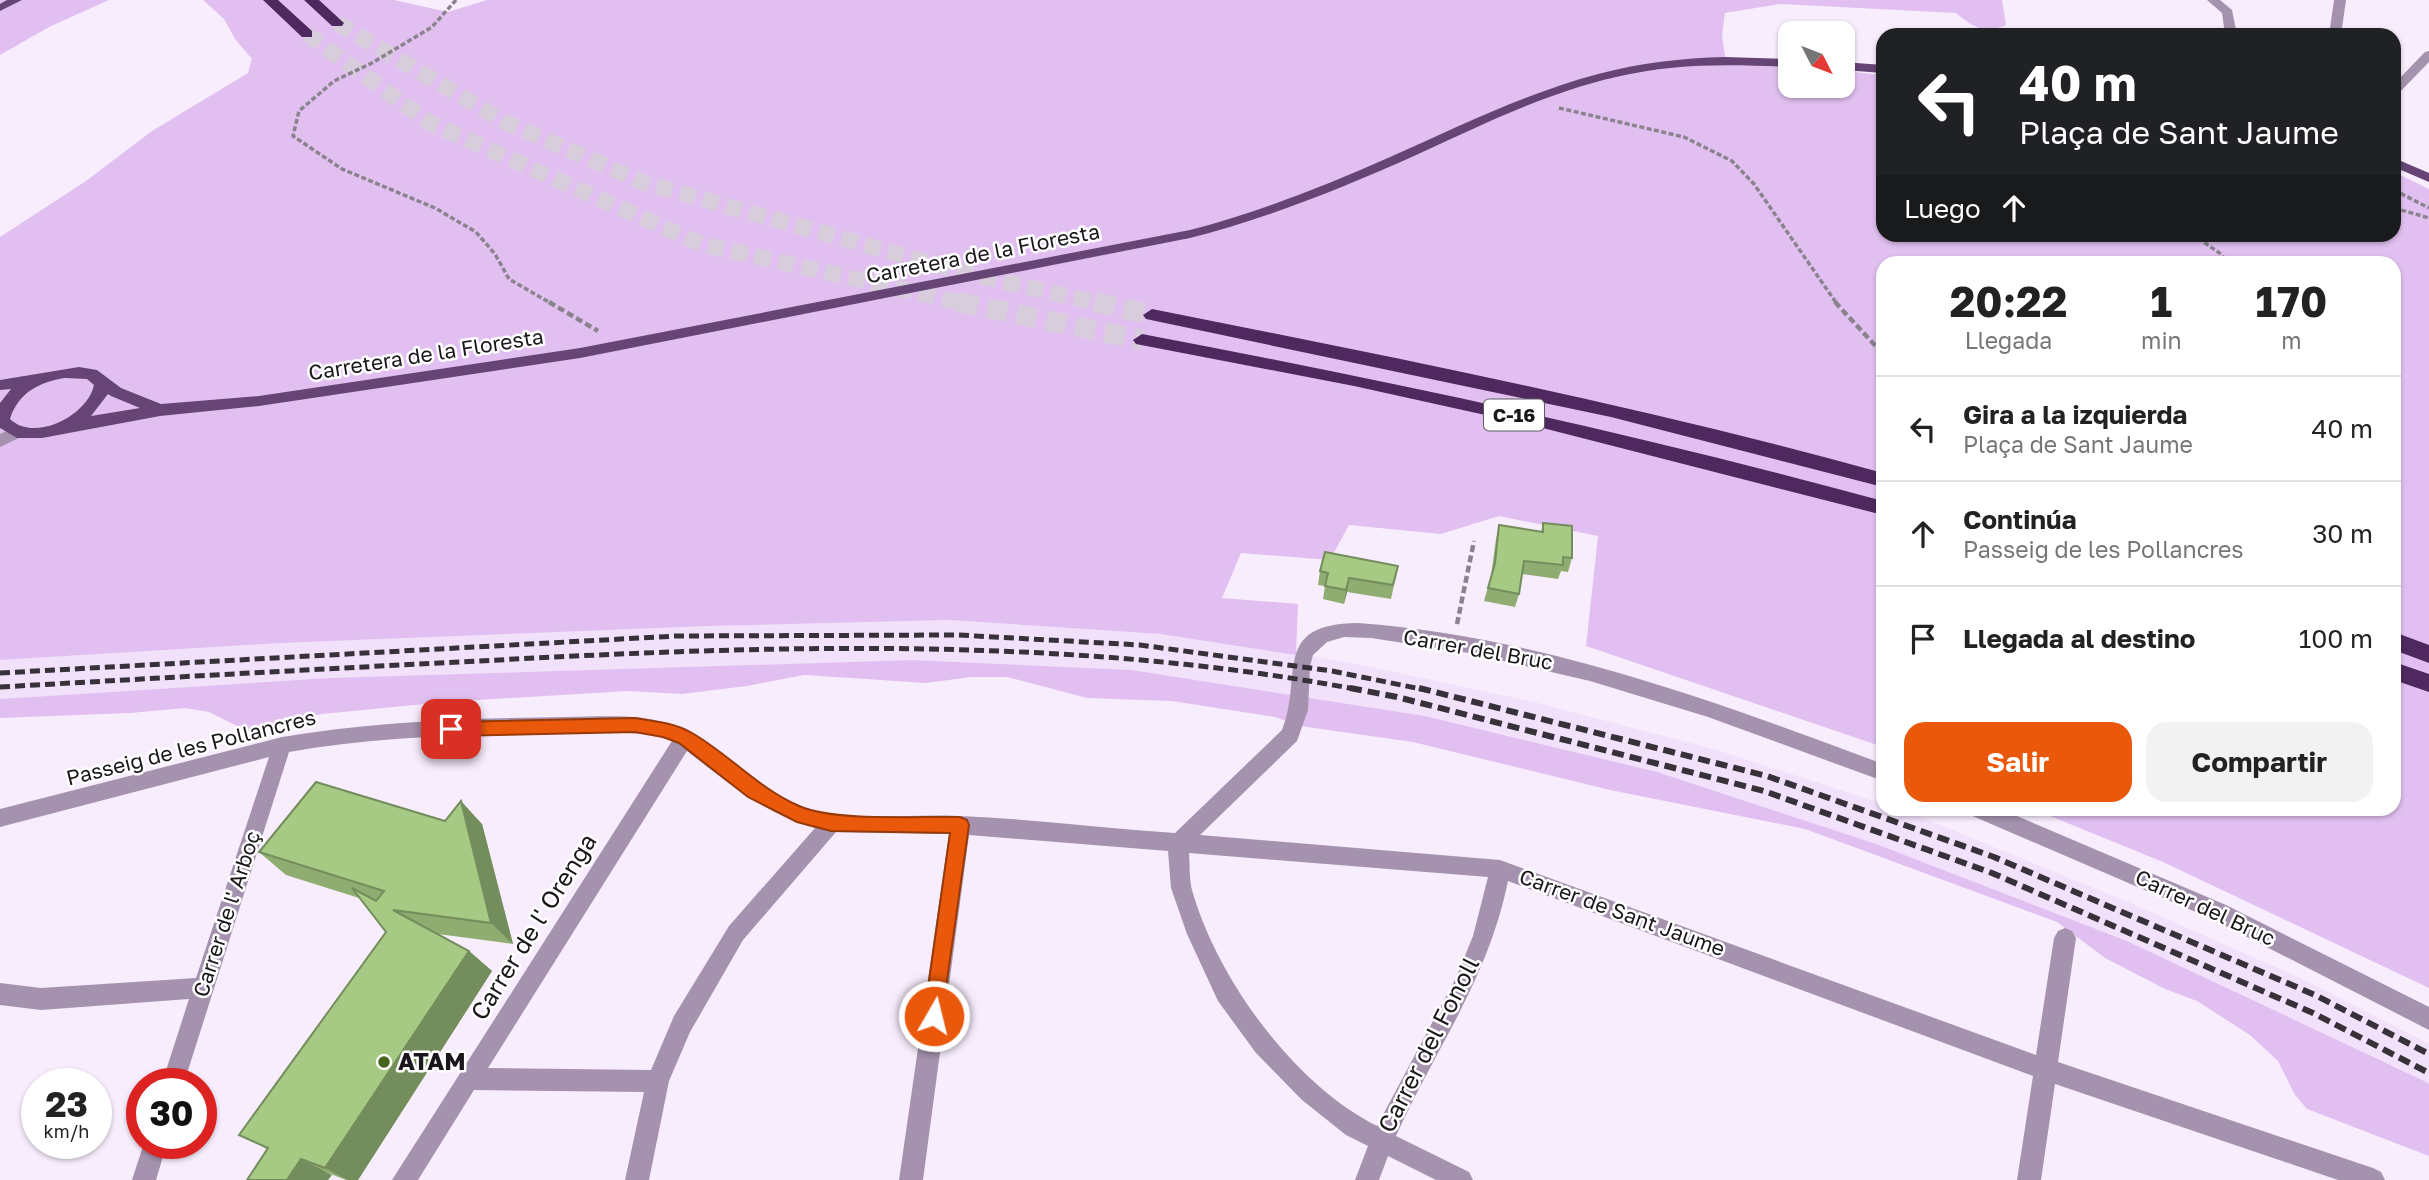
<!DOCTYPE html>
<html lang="es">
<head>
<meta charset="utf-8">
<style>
	:root { --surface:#fff; --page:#f2f2f2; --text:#222; --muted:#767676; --line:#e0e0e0; --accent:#ea580c }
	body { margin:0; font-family:"Golos Text",sans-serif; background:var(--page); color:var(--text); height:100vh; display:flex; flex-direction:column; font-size:26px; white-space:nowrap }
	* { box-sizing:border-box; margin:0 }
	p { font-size:23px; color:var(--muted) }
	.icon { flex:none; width:38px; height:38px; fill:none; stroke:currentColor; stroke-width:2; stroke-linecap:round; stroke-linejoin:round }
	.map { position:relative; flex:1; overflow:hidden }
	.side { position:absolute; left:1876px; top:256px; width:525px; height:560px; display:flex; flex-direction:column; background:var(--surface); border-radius:21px; box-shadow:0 2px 5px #0004 }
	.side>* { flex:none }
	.hud { position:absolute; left:1876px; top:28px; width:525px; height:214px; border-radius:21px; box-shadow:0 2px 5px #0004; background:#202124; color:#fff; overflow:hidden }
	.needle { width:46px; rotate:132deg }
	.buttons { position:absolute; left:1778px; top:21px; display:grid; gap:14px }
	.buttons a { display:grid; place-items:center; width:77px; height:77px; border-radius:14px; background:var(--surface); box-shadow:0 2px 5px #0004; font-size:35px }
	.speed { position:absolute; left:21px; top:1068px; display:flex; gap:14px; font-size:35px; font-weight:700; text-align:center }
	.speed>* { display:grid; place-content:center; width:91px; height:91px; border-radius:50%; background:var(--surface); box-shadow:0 2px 5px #0004; line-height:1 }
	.speed small { font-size:18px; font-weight:400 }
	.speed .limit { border:10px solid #d22; background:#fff; color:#111 }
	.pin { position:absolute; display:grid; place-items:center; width:60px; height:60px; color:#fff; margin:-30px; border-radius:14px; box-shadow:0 4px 10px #0006 }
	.me { position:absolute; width:77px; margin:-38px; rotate:8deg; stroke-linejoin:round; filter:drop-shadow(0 0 5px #0008) }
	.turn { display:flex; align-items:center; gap:24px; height:147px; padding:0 28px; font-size:32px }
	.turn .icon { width:91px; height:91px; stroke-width:2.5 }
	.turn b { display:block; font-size:49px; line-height:60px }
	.then { display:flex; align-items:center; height:66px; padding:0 28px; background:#0003; gap:14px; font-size:26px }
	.eta { display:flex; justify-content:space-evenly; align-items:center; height:119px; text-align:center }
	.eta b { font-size:42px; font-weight:700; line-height:49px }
	.cta { display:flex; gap:14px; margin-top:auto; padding:14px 28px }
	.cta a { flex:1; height:80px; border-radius:21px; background:var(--accent); color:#fff; font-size:28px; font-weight:700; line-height:80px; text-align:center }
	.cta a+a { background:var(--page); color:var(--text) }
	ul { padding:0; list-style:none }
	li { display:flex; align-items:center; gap:21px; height:105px; padding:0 28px; border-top:2px solid var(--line) }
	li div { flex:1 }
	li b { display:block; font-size:26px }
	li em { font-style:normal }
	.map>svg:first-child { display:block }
	.built { fill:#f2e1fb }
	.green { fill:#e1c0f1 }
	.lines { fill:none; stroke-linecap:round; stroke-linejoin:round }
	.highway-tunnel-far1 { stroke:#d7cddb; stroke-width:16; stroke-dasharray:16 8; stroke-linecap:butt }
	.highway-tunnel { stroke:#d7cddb; stroke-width:20; stroke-dasharray:20 10; stroke-linecap:butt }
	.path-far1 { stroke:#8a838e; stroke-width:3.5; stroke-dasharray:5 2.5; stroke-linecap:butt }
	.path { stroke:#8a838e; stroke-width:4.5; stroke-dasharray:7 3.5; stroke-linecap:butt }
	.minor { fill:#a592ae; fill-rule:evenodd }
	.major { fill:#664475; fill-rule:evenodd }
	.highway { fill:#4f2860; fill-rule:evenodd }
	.rail-far1 { stroke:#373239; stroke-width:5; stroke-dasharray:10 5; stroke-linecap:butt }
	.rail { stroke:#373239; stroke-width:6; stroke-dasharray:12 6; stroke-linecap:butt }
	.wall { fill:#8fad71 }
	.shaded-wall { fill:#748d5c }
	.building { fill:#a6c983; stroke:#748d5c; stroke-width:2 }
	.route { fill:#ea580c; stroke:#983908; stroke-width:2 }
	.poi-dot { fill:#446419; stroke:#fff; stroke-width:2.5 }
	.labels { text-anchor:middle; stroke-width:5; stroke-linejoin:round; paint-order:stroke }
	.shield { fill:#fff; stroke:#5f5c60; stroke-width:2 }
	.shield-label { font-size:19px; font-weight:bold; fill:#1a161c }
	.street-label { font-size:21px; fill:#1a161c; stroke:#fff }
	.near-street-label { font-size:24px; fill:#1a161c; stroke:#fff }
	.near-poi-label { font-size:24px; font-weight:bold; fill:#1a161c; stroke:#fff; text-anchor:start }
</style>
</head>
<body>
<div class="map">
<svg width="2429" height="1180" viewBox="0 0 2429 1180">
	<rect width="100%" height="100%" fill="#f8edfd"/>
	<!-- built -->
	<path class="built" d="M949,620L1160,634L1348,662L1534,702L1717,750L1883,804V808L1895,809L1923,818L2135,905L2307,981L2429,1044V1084L2127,941L1876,844L1425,716L1132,670L913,660L329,678L0,699V660L281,643L710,626Z"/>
	<!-- green -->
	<path class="green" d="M0,0H109L49,27L0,55Z
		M203,0H394L448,12L487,0H2002L2006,25C1985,34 1972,27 1956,13L1780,4L1725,13L1722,36L1726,62L1790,67V86H1843V71L1883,75V234H2394V172L2429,189V988L2163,862L2033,809L2394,808V262H1883V747L1586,646L1598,536L1499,516L1441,534L1349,525L1330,560L1241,553L1222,598L1298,604L1296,655L1160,634L949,620L710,626L281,643L0,660V237L86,181L152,131L248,73L252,59L235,39L224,19Z
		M913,660L1132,670L1425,716L1657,772L1876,844L2127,941L2422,1080L2429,1084V1156L2307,1109L2295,1095L2278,1061L2250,1035L2197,1001L2165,989L2105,958L2057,922L1805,829L1610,790L1413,742L1300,726L1275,717L1172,701L1087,698L1007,677H971L926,683L804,675L747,686L682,694L628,691L445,702L322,714L247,731L209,712L185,708L130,713L0,718V699L329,678Z"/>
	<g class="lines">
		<!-- highway-tunnel-far1 -->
		<path class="highway-tunnel-far1" d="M337,23L505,122L645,183L973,275L1103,304
			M307,34L430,123L701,244L967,304"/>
		<!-- highway-tunnel -->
		<path class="highway-tunnel" d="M958,302L1142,340
			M1095,302L1152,315"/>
		<!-- path-far1 -->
		<path class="path-far1" d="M456,0L432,27L372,63L334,81L299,111L293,136L342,169L435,208L476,232L495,254L509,279L552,304
			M1559,108L1684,137L1732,161L1754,184L1837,304
			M2394,190L2429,208
			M2394,208L2429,218
			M2192,234L2221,254L2226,262"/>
		<!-- path -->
		<path class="path" d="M549,302L598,331
			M1835,302L1883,354
			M1457,624L1474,541"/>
		<!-- minor -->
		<path class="minor" d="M2207,0H2220L2232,10L2237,35H2225L2222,13Z
			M2334,0H2346L2341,35H2329Z
			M2429,51V62L2398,94L2394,95V84L2425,52Z
			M17,426L23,428L25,432L23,436L0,447V434Z
			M1358,623C1539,636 1714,701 1883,764V781L1708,717L1590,681L1469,653L1371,638L1344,637L1327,642L1313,655L1310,666L1308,710L1297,741L1200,835L1500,860L2036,1055L2054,938L2058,931L2065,928L2072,931L2076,938L2058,1062L2373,1168L2381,1172L2385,1180H2338L2055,1084L2041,1180H2017L2033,1076L1508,881C1487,982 1437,1045 1396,1136L1469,1172L1473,1180H1436L1388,1156L1379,1180H1355L1368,1146L1346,1135L1302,1100L1256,1053L1218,1001L1187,934L1171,888L1168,851L969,835L923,1180H899L949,834L836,832L743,940L690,1032L669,1081L649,1180H625L644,1092L474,1090L418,1180H392L672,741C639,729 601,733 566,734C475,734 380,736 289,752L184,1083H162L189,999L41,1010L0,1005V983L41,988L196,978L269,757L0,827V809L282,737C375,721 472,718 567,717C601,717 639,713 672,725C729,746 767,806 832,814C873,819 917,814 959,816C1031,819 1103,828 1175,833L1282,730C1304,676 1270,624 1358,623ZM687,751C727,782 765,814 815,828L729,926L674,1016L651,1070L488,1068ZM1189,853L1488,877L1473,936L1456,978L1377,1126C1294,1085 1217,978 1192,890C1189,879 1190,865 1189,853Z
			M1965,808H1998L2226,905L2429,1007V1030L2212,919L1968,814Z
			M144,1143H167L156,1180H132Z"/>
		<!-- major -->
		<path class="major" d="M7,0H22L0,11V4Z
			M1725,57L1790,59V67C1731,64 1674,63 1616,77C1546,93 1479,126 1414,156C1340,189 1268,218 1190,238L580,358L259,406L160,416L42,438H17L0,428V403L11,389L0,390V380L79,367L97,370L121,388L161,404L259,396L580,348L1190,230C1259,212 1325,186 1390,157C1458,127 1526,93 1598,74C1640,63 1682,58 1725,57ZM65,378L87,379L94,385C88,415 35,443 10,419C18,393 39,382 65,378ZM108,394L111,396L140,408L91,416Z
			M1843,62L1883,65V73L1843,70Z
			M2394,158L2429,173V182L2394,167Z"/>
		<!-- highway -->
		<path class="highway" d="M263,0H278L312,31V37H302Z
			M304,0H319L344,23L342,26H332Z
			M1152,309C1397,358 1642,406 1883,473V487L1611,417L1146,319L1143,315Z
			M1142,334C1391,381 1638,434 1883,501V515L1539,427L1354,386L1136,344L1133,340Z
			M2394,632L2429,645V663L2394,650Z
			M2394,662L2429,674V692L2394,680Z"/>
		<!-- rail-far1 -->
		<path class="rail-far1" d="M0,673L676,636L958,635L1140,645L1332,671L1426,690
			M0,687C160,678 319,669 479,661C771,645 1070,635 1360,690"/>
		<!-- rail -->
		<path class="rail" d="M1350,688L1397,697L1764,791L1992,873L2313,1013L2429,1073
			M1419,688L1767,776L1994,857L2315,995L2429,1054"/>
	</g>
	<!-- wall -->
	<path class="wall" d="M1543,523L1572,558L1568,572L1561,571L1558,579L1522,574L1519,594L1515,607L1484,601L1491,576L1496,539L1499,525L1541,532Z
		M1398,566L1391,599L1347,592L1344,604L1323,599L1325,586L1318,585L1320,571Z
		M482,824L513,944L438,934L469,951L492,971L358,1180H346L267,1149L239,1135L386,932L359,898L286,875L259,852Z"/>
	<!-- shaded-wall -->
	<path class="shaded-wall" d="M1349,578L1347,592L1344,604L1346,590Z
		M461,801L482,824L513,944L491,923Z
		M469,951L492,971L358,1180H348L325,1168Z
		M301,1159L332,1175L328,1180H287Z"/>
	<!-- building -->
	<path class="building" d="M1543,523L1572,526V558L1563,557V565L1524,561L1519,594L1488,588L1495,563L1499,525L1543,532Z
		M1325,552L1398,566L1393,585L1349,578L1346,590L1325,586L1328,573L1320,571Z
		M316,782L445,821L461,801L491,923L393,910L469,951L325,1168L301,1159L287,1180H247L268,1148L239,1135L386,932L352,888L376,901L384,891L259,852Z"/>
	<!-- route -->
	<path class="route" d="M635,718C654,721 675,723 692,733C730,755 758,788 799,806C836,822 917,816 960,817L967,820L969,825L941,1023L934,1026L927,1023L924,1016L950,833L831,831L797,822L748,797L679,743L663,737L635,732L451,736L445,734L443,729L445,724L451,722Z"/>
	<!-- markers -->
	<circle class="poi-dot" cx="384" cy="1062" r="7"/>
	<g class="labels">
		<!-- shield labels -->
		<rect class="shield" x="1484" y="399.5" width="60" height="31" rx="5"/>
		<g class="shield-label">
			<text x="1514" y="422">C-16</text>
		</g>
		<!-- street labels -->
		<g class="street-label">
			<text transform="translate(983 254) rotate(-11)" y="7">Carretera de la Floresta</text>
			<text transform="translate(426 355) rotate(-9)" y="7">Carretera de la Floresta</text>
			<text transform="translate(1478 650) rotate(10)" y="7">Carrer del Bruc</text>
			<text transform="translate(191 748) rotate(-14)" y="7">Passeig de les Pollancres</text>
			<text transform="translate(2205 908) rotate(25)" y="7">Carrer del Bruc</text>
			<text transform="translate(1622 913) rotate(20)" y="7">Carrer de Sant Jaume</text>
			<text transform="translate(227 914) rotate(-72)" y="7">Carrer de l' Arboç</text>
		</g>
		<!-- near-street labels -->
		<g class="near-street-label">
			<text transform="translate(534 927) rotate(-58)" y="8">Carrer de l' Orenga</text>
			<text transform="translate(1429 1045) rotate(-63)" y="8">Carrer del Fonoll</text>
		</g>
		<!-- near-poi labels -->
		<g class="near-poi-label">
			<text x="398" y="1070">ATAM</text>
		</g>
	</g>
</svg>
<div class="buttons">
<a><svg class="needle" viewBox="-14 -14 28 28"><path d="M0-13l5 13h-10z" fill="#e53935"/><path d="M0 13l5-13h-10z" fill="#767676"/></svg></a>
</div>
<div class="speed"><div>23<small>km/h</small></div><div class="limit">30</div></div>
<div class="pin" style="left:451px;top:729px;background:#d93025"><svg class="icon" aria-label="arrive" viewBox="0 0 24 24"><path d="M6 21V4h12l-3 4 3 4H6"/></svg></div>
<svg class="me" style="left:934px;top:1016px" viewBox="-20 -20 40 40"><circle r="17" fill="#ea580c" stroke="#fff" stroke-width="3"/><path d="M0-11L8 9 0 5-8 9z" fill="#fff"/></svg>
<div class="hud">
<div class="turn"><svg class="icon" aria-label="left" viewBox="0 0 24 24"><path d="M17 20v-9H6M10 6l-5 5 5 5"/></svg><div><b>40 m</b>Plaça de Sant Jaume</div></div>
<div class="then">Luego<svg class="icon" aria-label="ahead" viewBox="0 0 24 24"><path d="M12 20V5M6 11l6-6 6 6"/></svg></div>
</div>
<section class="side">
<div class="eta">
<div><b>20:22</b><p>Llegada</p></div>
<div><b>1</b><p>min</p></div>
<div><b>170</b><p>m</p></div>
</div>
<ul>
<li><svg class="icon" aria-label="left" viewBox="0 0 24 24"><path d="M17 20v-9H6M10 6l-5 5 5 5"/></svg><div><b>Gira a la izquierda</b><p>Plaça de Sant Jaume</p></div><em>40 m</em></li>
<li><svg class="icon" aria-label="ahead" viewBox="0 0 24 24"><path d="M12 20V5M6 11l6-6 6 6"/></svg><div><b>Continúa</b><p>Passeig de les Pollancres</p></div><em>30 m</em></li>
<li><svg class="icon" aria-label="arrive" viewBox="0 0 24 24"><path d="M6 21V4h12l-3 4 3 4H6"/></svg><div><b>Llegada al destino</b></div><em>100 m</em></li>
</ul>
<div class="cta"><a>Salir</a><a>Compartir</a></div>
</section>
</div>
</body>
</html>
